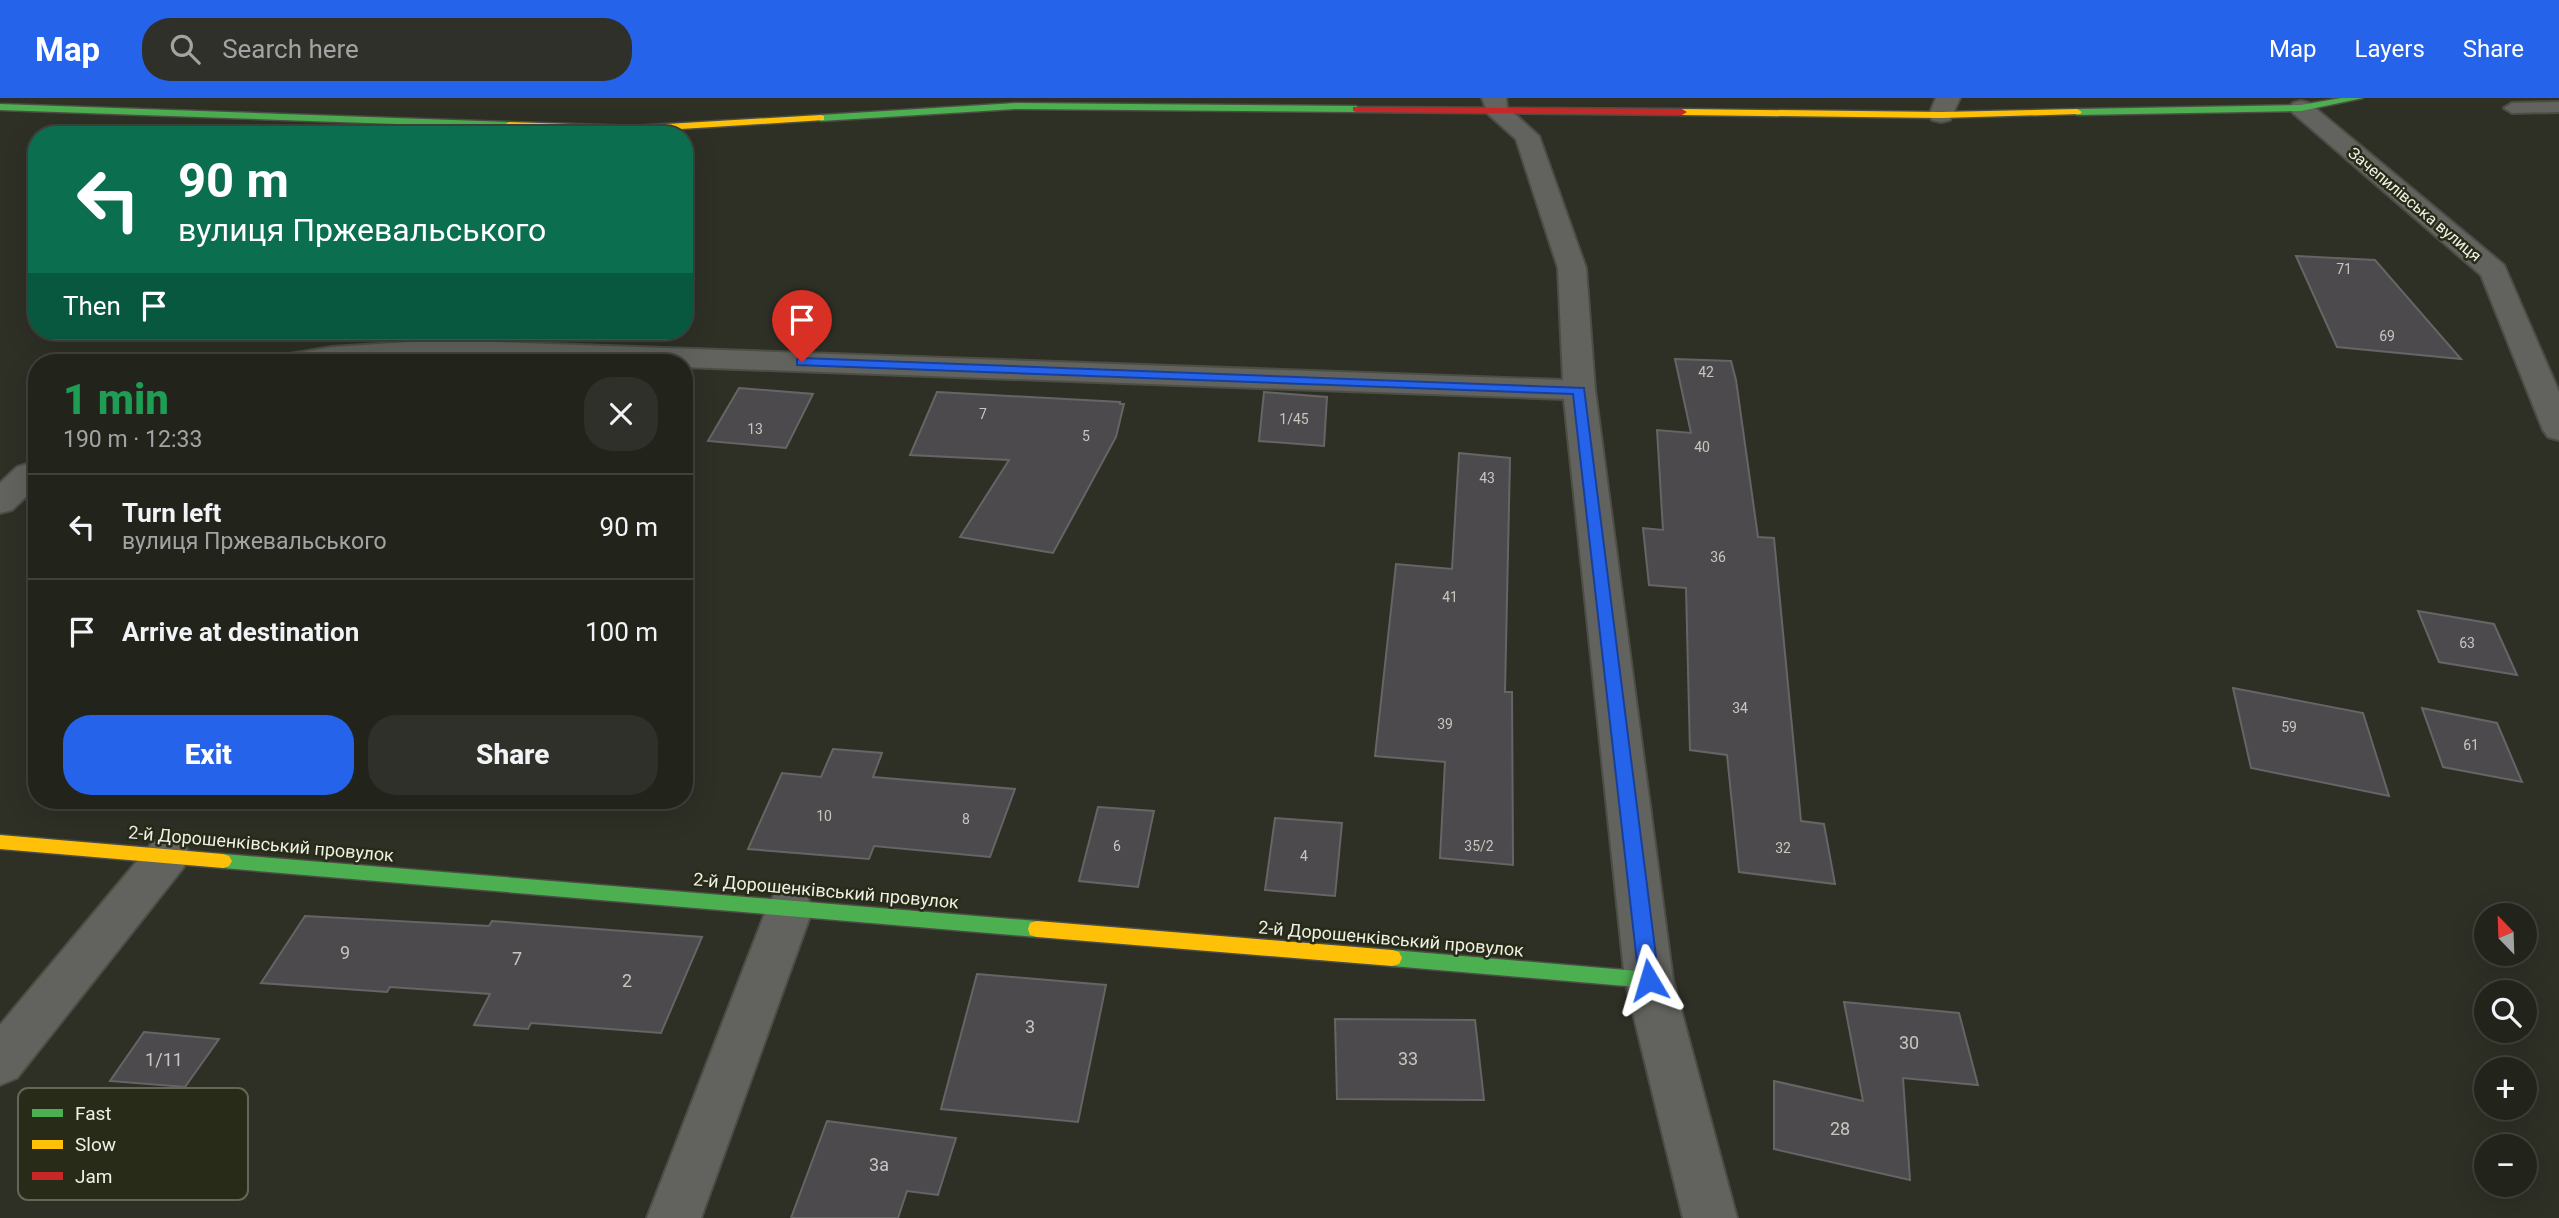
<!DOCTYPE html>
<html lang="en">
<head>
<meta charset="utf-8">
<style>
	:root { --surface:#22241c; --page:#2e3029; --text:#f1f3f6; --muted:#a2a4a3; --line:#3f413b; --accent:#2563eb }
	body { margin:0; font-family:Roboto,sans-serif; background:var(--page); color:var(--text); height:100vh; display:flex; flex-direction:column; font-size:26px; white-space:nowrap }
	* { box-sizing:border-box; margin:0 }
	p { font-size:23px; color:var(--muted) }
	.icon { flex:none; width:38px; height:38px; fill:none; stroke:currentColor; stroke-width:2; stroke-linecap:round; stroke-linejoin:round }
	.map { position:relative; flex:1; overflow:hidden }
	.drawer { position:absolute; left:28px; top:256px; width:665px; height:455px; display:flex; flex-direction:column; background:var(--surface); border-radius:28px; box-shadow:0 7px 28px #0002,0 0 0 2px var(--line) }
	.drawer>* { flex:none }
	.top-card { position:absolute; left:28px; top:28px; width:665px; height:214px; border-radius:28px; box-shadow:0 7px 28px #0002,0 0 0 2px var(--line); background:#0b6e4f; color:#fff; overflow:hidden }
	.needle { width:46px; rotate:337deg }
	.tools { position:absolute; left:2474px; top:805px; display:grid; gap:14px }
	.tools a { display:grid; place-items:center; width:63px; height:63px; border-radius:50%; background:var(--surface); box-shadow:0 7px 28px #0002,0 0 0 2px var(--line); font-size:35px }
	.pin { position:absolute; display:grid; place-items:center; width:60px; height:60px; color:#fff; margin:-72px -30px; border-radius:50% 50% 50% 0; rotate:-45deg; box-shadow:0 0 7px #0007 }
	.pin .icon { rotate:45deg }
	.me { position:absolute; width:77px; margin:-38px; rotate:353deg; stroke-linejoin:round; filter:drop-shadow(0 0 5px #0008) }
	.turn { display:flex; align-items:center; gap:24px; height:147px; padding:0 35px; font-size:32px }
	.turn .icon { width:91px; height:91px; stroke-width:2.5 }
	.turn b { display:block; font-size:49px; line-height:60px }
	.then { display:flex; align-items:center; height:66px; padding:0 35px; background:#0003; gap:14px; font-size:26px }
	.round { display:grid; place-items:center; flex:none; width:74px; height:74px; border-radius:28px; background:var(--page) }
	.overview { display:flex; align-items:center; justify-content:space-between; height:119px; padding:0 35px }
	h1 { font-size:42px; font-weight:800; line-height:52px; color:#1e9e55 }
	.cta { display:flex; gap:14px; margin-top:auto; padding:14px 35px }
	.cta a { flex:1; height:80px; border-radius:28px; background:var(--accent); color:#fff; font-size:28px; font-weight:800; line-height:80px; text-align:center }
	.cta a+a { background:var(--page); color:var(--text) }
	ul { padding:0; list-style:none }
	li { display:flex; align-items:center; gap:21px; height:105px; padding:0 35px; border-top:2px solid var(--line) }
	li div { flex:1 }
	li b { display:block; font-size:26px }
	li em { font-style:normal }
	header { display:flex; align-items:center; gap:42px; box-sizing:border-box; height:98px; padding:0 35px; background:var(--accent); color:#fff }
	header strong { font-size:33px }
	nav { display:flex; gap:38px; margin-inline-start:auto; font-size:24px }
	.search { width:490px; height:63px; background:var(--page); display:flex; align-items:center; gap:18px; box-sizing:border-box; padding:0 24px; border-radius:28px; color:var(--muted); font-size:26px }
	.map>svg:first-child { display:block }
	.building { fill:#4c4a4d; stroke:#666565; stroke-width:2 }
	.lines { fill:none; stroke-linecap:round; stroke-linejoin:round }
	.lane-casing { stroke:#4c4e45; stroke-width:4 }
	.street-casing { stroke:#4c4e45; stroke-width:4 }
	.fast-casing { stroke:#4c4e45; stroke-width:3 }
	.slow-casing { stroke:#4c4e45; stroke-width:3 }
	.jam-casing { stroke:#4c4e45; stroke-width:3 }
	.lane { fill:#62635e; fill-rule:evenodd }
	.street { fill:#62635e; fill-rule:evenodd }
	.fast { fill:#4caf50; fill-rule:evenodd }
	.slow { fill:#ffc107; fill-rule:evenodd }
	.jam { fill:#c62828; fill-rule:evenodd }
	.route { fill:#2563eb; stroke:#184099; stroke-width:2 }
	.labels { text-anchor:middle; stroke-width:5; stroke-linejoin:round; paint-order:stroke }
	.number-label { font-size:14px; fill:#c6c7bf }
	.far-street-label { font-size:16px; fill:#eff1e5; stroke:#282b18 }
	.street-label { font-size:18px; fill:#eff1e5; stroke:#282b18 }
	.near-number-label { font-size:18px; fill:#c6c7bf }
	.key { fill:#282b18; stroke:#646656; stroke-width:2 }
	.key-label { font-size:19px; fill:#eff1e5 }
</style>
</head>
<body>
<header>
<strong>Map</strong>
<div class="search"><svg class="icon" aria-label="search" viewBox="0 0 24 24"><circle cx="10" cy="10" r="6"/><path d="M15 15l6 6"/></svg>Search here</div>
<nav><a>Map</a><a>Layers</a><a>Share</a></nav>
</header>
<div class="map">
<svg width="2559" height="1120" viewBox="0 0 2559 1120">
	<rect width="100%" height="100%" fill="#2e3026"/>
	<!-- building -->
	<path class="building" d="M2296,158L2375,162L2461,261L2337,249Z
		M1675,261L1731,263L1736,282L1758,439L1774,440L1801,723L1824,726L1835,786L1739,774L1727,657L1690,652L1686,490L1649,487L1643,430L1663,432L1657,332L1691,335Z
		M739,290L813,296L786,350L708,343Z
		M937,294L1120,304V306H1124L1116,339L1053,455L960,439L1009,362L910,357Z
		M1264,294L1327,299L1324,348L1259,343Z
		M1459,355L1510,360L1505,594H1512L1513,767L1440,760L1445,664L1375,658L1396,466L1452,471Z
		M2418,513L2494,526L2517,577L2439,564Z
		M2233,590L2363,615L2389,698L2251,670Z
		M2422,610L2497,625L2522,684L2443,669Z
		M833,651L882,655L873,679L1015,691L990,759L874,748L869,761L748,751L782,675L821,679Z
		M1098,709L1154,713L1138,789L1079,783Z
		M1275,720L1342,725L1335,798L1265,792Z
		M305,818L489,828L492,823L702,839L661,935L531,925L528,931L474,927L490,896L390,889L387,894L261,885Z
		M977,876L1106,887L1078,1024L941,1011Z
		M1844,904L1959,915L1978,987L1903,980L1910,1082L1774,1051V983L1863,1003Z
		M1335,921L1475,922L1484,1002L1337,1001Z
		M144,934L219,941L185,989L110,983Z
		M827,1023L956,1040L938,1097L907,1093L898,1120H791Z"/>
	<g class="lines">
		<defs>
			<path id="lane" d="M2559,4V14L2512,15L2504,10L2512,5Z"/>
			<path id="street" d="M1482,0H1506L1507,9L1539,38L1586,170L1595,292L1673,882L1737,1120H1683L1625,882L1564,301L684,269V264H556L441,260L377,264H280L284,257L332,249L441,242L1563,282L1558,170L1516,41L1488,16Z
				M1936,0H1960L1950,22L1941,24L1932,22L1929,17Z
				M2301,3L2309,5L2504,167L2559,294V342L2548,339L2543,332L2481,177L2293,15L2289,10L2293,5Z
				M37,363V388L12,412L0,415V385L17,369Z
				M168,739L183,744L190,757L183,770L17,980L0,987V927L153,744Z
				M790,791L806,797L813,810L701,1120H647L767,810L774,797Z"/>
			<path id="fast" d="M2341,0H2363L2301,13L2077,17L2072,14L2077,11L2301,7Z
				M1016,5L1356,8L1361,11L1356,14L1016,11L821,23L816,20L821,17Z
				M0,6L509,24L514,27L509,30L0,12Z
				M223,756L1037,823L1044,825L1046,831L1044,837L1037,839L223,770L217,768L214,763L217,758Z
				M1392,852L1649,874L1656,876L1659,882L1656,888L1649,890L1392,868L1385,866L1382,860L1385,854Z"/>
			<path id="slow" d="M2077,11L2082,14L2080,16L1941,20L1682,17L1677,14L1682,11L1941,14Z
				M821,17L824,18V22L633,34L509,30L504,27L509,24L633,28Z
				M0,737L223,756L229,758L232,763L229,768L223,770L0,751Z
				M1037,823L1392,852L1399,854L1402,860L1399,866L1392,868L1037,839L1030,837L1028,831L1030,825Z"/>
			<path id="jam" d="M1353,9L1682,11L1687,14L1682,17L1356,14L1353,13Z"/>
		</defs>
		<!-- lane casing -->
		<use href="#lane" class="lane-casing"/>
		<!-- street casing -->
		<use href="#street" class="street-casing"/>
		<!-- fast casing -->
		<use href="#fast" class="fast-casing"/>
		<!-- slow casing -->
		<use href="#slow" class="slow-casing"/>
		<!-- jam casing -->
		<use href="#jam" class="jam-casing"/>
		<!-- lane -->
		<use href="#lane" class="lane"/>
		<!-- street -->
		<use href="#street" class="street"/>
		<!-- fast -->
		<use href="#fast" class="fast"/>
		<!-- slow -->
		<use href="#slow" class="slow"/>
		<!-- jam -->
		<use href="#jam" class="jam"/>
	</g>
	<!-- route -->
	<path class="route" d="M802,260L1584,290L1659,882L1656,888L1649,891L1642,888L1639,882L1573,296L797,267V261Z"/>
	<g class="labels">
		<!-- number labels -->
		<g class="number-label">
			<text x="2344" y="176">71</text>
			<text x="2387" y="243">69</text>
			<text x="1706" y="279">42</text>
			<text x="983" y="321">7</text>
			<text x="1294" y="326">1/45</text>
			<text x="755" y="336">13</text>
			<text x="1086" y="343">5</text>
			<text x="1702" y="354">40</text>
			<text x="1487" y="385">43</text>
			<text x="1718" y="464">36</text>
			<text x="1450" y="504">41</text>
			<text x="2467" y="550">63</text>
			<text x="1740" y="615">34</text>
			<text x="1445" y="631">39</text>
			<text x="2289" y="634">59</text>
			<text x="2471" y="652">61</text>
			<text x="824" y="723">10</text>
			<text x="966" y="726">8</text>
			<text x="1117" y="753">6</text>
			<text x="1479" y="753">35/2</text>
			<text x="1783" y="755">32</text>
			<text x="1304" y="763">4</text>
		</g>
		<!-- far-street labels -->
		<g class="far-street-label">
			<text transform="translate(2415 106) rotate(40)" y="6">Зачепилівська вулиця</text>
		</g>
		<!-- street labels -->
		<g class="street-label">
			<text transform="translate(261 746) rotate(5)" y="6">2-й Дорошенківський провулок</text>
			<text transform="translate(826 793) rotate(5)" y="6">2-й Дорошенківський провулок</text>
			<text transform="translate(1391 841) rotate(5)" y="6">2-й Дорошенківський провулок</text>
		</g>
		<!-- near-number labels -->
		<g class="near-number-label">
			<text x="345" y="861">9</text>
			<text x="517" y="867">7</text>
			<text x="627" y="889">2</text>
			<text x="1030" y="935">3</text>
			<text x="1909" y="951">30</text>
			<text x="1408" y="967">33</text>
			<text x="164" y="968">1/11</text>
			<text x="1840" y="1037">28</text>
			<text x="879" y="1073">3а</text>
		</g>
	</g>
	<!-- legend -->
	<rect x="18" y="990" width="230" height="112" rx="10" class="key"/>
	<rect x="32" y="1011" width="31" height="8" fill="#4caf50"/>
	<rect x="32" y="1042" width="31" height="9" fill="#ffc107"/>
	<rect x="32" y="1074" width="31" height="8" fill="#c62828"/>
	<g class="key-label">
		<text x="75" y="1022">Fast</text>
		<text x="75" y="1053">Slow</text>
		<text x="75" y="1085">Jam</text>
	</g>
</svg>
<div class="tools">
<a><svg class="needle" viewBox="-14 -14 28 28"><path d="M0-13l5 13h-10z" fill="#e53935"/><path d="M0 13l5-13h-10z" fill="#a2a4a3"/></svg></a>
<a><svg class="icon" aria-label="search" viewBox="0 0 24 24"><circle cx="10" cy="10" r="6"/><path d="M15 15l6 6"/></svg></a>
<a>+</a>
<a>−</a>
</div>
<div class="pin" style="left:802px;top:264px;background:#d93025"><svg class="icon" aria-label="arrive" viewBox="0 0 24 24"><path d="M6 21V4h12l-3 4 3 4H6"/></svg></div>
<svg class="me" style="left:1649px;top:882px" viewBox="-20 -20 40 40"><path d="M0-17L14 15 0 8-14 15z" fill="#2563eb" stroke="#fff" stroke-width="4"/></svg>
<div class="top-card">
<div class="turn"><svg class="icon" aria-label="left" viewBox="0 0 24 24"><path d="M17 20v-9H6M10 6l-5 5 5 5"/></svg><div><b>90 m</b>вулиця Пржевальського</div></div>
<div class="then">Then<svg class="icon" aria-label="arrive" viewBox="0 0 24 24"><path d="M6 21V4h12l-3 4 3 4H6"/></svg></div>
</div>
<section class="drawer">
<div class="overview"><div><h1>1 min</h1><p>190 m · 12:33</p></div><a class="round"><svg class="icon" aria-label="close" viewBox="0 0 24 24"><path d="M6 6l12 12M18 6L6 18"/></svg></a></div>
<ul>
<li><svg class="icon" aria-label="left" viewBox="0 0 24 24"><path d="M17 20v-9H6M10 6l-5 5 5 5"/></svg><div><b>Turn left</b><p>вулиця Пржевальського</p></div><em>90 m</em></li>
<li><svg class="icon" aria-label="arrive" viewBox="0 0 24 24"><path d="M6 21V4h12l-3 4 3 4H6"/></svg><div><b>Arrive at destination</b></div><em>100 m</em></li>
</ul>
<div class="cta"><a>Exit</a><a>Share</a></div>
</section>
</div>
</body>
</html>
